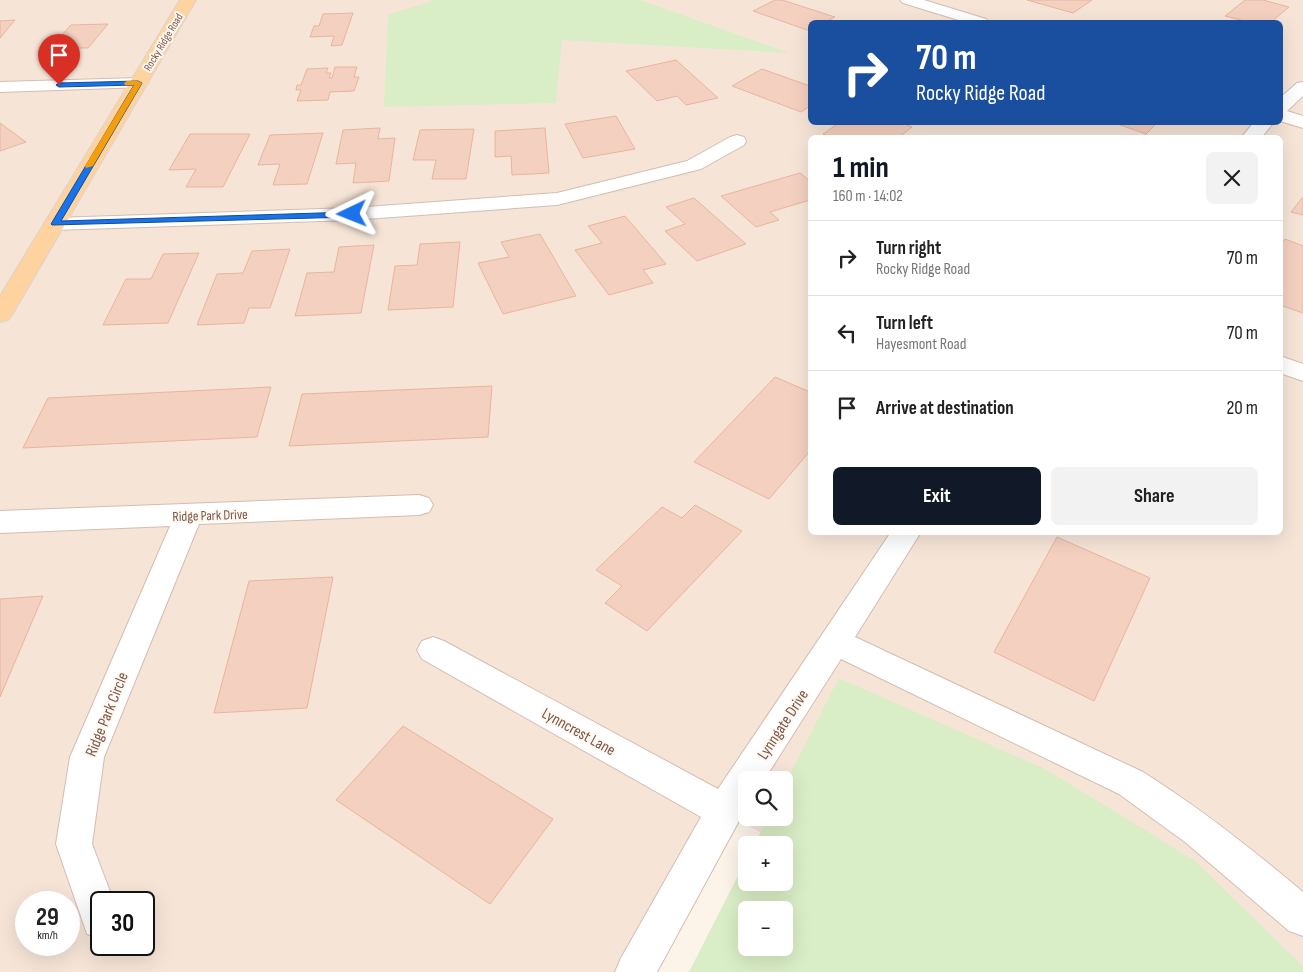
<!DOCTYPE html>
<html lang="en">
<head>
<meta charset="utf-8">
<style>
	:root { --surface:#fff; --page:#f2f2f2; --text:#222; --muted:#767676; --line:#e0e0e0; --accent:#111827 }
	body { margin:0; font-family:"Sofia Sans Condensed",sans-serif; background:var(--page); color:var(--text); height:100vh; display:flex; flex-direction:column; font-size:19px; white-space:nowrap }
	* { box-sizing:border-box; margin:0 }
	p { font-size:16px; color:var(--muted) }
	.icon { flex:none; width:28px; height:28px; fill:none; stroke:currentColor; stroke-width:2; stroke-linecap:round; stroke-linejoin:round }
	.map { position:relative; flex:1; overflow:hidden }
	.sheet { position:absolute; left:808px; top:135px; width:475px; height:400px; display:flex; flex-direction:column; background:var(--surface); border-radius:8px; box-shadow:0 5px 20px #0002 }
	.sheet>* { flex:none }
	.hud { position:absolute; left:808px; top:20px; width:475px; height:105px; border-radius:8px; box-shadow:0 5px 20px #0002; background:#1a4fa0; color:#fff; overflow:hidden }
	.tools { position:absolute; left:738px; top:771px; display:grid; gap:10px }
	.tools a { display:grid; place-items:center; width:55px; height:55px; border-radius:8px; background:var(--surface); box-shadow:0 5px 20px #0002; font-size:25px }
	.speed { position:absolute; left:15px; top:891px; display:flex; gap:10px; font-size:25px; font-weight:700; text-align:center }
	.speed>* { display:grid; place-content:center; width:65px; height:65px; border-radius:50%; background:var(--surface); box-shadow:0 5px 20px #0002; line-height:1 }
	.speed small { font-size:12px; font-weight:400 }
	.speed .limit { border:2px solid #111; border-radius:8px; background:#fff; color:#111 }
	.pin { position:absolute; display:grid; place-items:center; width:42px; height:42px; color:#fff; margin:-51px -21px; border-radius:50% 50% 50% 0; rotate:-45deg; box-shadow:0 0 5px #0007 }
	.pin .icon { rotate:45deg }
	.me { position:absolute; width:55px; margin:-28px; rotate:268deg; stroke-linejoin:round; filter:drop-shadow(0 0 4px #0008) }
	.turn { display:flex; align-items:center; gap:18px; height:105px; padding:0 25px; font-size:22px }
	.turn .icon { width:65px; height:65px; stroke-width:2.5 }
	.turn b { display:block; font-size:35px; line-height:42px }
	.round { display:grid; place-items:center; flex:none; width:52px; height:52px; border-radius:8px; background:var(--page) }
	.summary { display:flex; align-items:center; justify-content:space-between; height:85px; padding:0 25px }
	h1 { font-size:30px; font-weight:700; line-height:38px; color:var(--accent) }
	.cta { display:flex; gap:10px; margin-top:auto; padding:10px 25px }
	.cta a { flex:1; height:58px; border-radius:8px; background:var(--accent); color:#fff; font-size:20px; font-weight:700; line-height:58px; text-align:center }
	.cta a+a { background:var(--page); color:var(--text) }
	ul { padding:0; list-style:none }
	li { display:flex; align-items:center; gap:15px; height:75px; padding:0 25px; border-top:1px solid var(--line) }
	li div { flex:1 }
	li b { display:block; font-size:19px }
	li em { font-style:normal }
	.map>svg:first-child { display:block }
	.residential { fill:#f6e5d7; fill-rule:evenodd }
	.green { fill:#d9edc6; fill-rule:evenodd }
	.building { fill:#f4d0c0; stroke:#e8b49f }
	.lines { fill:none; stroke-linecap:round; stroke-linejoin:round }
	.minor-casing { stroke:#d3bdb1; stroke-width:2 }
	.major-casing { stroke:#dcd3d0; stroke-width:2 }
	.minor { fill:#fff; fill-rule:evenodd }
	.major { fill:#fed3a0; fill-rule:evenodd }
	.route { fill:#1a73e8; stroke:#114b97 }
	.slow { fill:#f59e0b }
	.labels { text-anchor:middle; stroke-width:4; stroke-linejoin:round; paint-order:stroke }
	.far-street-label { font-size:11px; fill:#7a574b; stroke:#fff8f1 }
	.street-label { font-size:14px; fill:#7a574b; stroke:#fff8f1 }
	.near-street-label { font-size:16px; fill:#7a574b; stroke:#fff8f1 }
</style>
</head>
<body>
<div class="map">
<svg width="1303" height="972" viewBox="0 0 1303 972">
	<rect width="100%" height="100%" fill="#fdf4e9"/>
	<!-- residential -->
	<path class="residential" d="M0,0H1303V972H1009L724,812L627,972H0ZM810,22H1280V122H810ZM810,138H1280V532H810ZM746,780H784V818H746ZM26,902H69V945H26ZM101,902H144V945H101Z"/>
	<!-- green -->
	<path class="green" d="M435,0H640L789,53L562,40L556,103L384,107L388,15Z
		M839,678L1047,770L1194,860L1303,966V972H689L746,860V882H784V845H754L768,818H784V786ZM746,910H784V948H746Z"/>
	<!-- building -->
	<path class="building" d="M775,0H782L835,17L825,22H810V31L753,11Z
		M1027,0H1092L1073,13Z
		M1245,0H1263L1289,7L1271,22H1249L1225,16Z
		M353,13L342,45L331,46L334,36L310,37L314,26H319L323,14Z
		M15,20L0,38V21Z
		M108,24L88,48H50L71,25Z
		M676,60L718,98L686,105L677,96L657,101L626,71Z
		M335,67H357L354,77H359L354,91L330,92L328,100L297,101L301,90H296L297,85H301L307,69L328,68L326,73H331L329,78H332Z
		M762,69L810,86V106L801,112L732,86Z
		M616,116L635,149L583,158L565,124Z
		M840,122H899L912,127L898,138H833L823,134Z
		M1112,122H1158L1146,134Z
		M0,123L26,142L0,151Z
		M380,128L378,139L395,138L389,181L353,183L356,163L336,164L343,130Z
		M545,128L549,173L512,175L511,156L495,157V131Z
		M474,129L466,179H432L436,160H413L420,130Z
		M323,133L307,184L273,185L280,164L258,165L270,135Z
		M190,134H250L223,187H186L196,169L169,170Z
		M800,173L810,181V200L770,212L779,220L756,227L721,196Z
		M1303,197V215L1291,212Z
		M694,198L746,244L697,261L665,231L685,224L666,207Z
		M625,216L666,264L643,270L653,283L609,295L575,250L602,243L588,226Z
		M540,234L576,296L503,314L478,263L509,257L501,242Z
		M1285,239L1303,246V313L1280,305V246Z
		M460,242L453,307L388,310L395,266L417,265L420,244Z
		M374,245L361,313L295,316L307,273L334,272L339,247Z
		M290,249L270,308H249L244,323L197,325L217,274L243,273L252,251Z
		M199,253L168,323L103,325L126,279H151L163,254Z
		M775,377L810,392V451L769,499L694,462Z
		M492,386L488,437L289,446L302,394Z
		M271,387L257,437L23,448L48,398Z
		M695,505L742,531L647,631L605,603L622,586L596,570L662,507L682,518Z
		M1057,537L1150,578L1094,701L994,652Z
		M333,577L307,708L214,713L249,581Z
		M43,596L0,697V599Z
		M403,726L553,819L490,904L336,800Z"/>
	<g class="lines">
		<defs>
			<path id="minor" d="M900,0H924L986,19L988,22H965L903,3Z
				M139,78L145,79L148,83L145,87L0,92V82Z
				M1303,82V96L1287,111L1303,116V128L1280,121V98L1297,83Z
				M1254,122H1274L1261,138H1241Z
				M737,135L744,137L746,141L744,145L701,169L557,205L352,220L55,230L48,228L45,224L48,220L55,218L352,208L557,193L687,161L730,137Z
				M1280,356L1303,364V381L1280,373Z
				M419,495L429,498L433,505L429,512L419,515L199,524L104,757L92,844L114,902H101V939L87,934L56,844L70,757L170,526L0,533V511Z
				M891,532H921L855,637L1143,772C1200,808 1252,849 1303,892V936L1289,931L1185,842L1119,794L841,659L764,780H746V808L657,972H615L621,958L701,817L422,659L417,650L422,641L433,637L444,641L718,789Z"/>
			<path id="major" d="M180,0H196L12,315L8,320L0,322V296Z"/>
		</defs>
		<!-- minor casing -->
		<use href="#minor" class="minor-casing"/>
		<!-- major casing -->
		<use href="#major" class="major-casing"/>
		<!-- minor -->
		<use href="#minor" class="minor"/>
		<!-- major -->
		<use href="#major" class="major"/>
	</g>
	<!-- route -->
	<path class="route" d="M138,81L142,83L61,221L352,212L356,214L352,217L52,225L51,224L134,85L59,87L56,85L59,83Z"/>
	<!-- slow -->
	<path class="slow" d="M127,81H138L142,83L93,166L86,168L85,166L134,85H125L124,83Z"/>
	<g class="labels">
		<!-- far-street labels -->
		<g class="far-street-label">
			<text transform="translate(163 42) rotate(-59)" y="4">Rocky Ridge Road</text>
		</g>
		<!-- street labels -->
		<g class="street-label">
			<text transform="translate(210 515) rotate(-2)" y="5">Ridge Park Drive</text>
		</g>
		<!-- near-street labels -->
		<g class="near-street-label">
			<text transform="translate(106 714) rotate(-68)" y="6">Ridge Park Circle</text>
			<text transform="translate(782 724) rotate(-57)" y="6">Lynngate Drive</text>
			<text transform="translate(579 731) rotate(29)" y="6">Lynncrest Lane</text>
		</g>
	</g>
</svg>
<div class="tools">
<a><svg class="icon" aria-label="search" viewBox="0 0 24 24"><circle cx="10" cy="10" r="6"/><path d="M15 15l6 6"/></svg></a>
<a>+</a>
<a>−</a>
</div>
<div class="speed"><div>29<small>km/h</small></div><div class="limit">30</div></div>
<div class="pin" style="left:59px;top:85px;background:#d93025"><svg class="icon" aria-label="arrive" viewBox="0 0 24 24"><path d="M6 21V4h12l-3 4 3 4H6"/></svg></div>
<svg class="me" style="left:352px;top:214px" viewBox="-20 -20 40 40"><path d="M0-17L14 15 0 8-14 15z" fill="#1a73e8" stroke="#fff" stroke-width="4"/></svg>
<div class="hud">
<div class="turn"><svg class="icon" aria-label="right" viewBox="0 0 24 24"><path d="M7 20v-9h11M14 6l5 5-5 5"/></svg><div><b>70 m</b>Rocky Ridge Road</div></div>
</div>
<section class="sheet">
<div class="summary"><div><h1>1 min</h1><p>160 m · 14:02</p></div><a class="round"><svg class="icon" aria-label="close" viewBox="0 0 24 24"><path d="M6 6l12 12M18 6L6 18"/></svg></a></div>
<ul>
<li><svg class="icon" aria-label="right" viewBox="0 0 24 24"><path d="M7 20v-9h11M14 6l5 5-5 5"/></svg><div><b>Turn right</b><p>Rocky Ridge Road</p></div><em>70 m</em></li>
<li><svg class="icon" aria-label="left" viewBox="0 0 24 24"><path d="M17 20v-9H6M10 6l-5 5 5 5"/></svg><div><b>Turn left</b><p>Hayesmont Road</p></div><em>70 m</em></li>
<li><svg class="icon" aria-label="arrive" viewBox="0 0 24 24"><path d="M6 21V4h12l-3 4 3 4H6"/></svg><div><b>Arrive at destination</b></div><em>20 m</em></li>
</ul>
<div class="cta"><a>Exit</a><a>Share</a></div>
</section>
</div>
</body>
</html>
